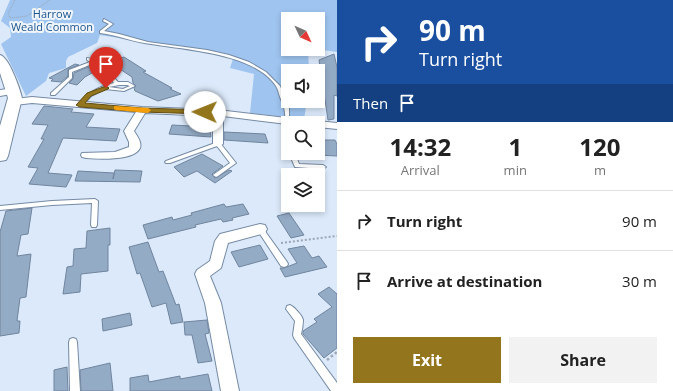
<!DOCTYPE html>
<html lang="en">
<head>
<meta charset="utf-8">
<style>
	:root { --surface:#fff; --page:#f2f2f2; --text:#222; --muted:#767676; --line:#e0e0e0; --accent:#92751c }
	body { margin:0; font-family:"Open Sans",sans-serif; background:var(--page); color:var(--text); height:100vh; display:flex; flex-direction:column; font-size:15px; white-space:nowrap }
	* { box-sizing:border-box; margin:0 }
	p { font-size:13px; color:var(--muted) }
	.icon { flex:none; width:22px; height:22px; fill:none; stroke:currentColor; stroke-width:2; stroke-linecap:round; stroke-linejoin:round }
	.map { position:relative; flex:1; overflow:hidden }
	.sheet { display:flex; flex-direction:column; background:var(--surface); width:336px }
	.sheet>* { flex:none }
	.hud { background:#1a4fa0; color:#fff; overflow:hidden }
	.needle { width:26px; rotate:134deg }
	.fabs { position:absolute; left:281px; top:12px; display:grid; gap:8px }
	.fabs a { display:grid; place-items:center; width:44px; height:44px; border-radius:0px; background:var(--surface); box-shadow:0 2px 6px #0003; font-size:20px }
	.pin { position:absolute; display:grid; place-items:center; width:34px; height:34px; color:#fff; margin:-41px -17px; border-radius:50% 50% 50% 0; rotate:-45deg; box-shadow:0 0 4px #0007 }
	.pin .icon { rotate:45deg }
	.me { position:absolute; width:44px; margin:-22px; rotate:271deg; stroke-linejoin:round; filter:drop-shadow(0 0 3px #0008) }
	.turn { display:flex; align-items:center; gap:14px; height:84px; padding:0 16px; font-size:18px }
	.turn .icon { width:52px; height:52px; stroke-width:2.5 }
	.turn b { display:block; font-size:28px; line-height:34px }
	.then { display:flex; align-items:center; height:38px; padding:0 16px; background:#0003; gap:8px; font-size:15px }
	.eta { display:flex; justify-content:space-evenly; align-items:center; height:68px; text-align:center }
	.eta b { font-size:24px; font-weight:700; line-height:28px }
	.action { display:flex; gap:8px; margin-top:auto; padding:8px 16px }
	.action a { flex:1; height:46px; border-radius:0px; background:var(--accent); color:#fff; font-size:16px; font-weight:700; line-height:46px; text-align:center }
	.action a+a { background:var(--page); color:var(--text) }
	ul { padding:0; list-style:none }
	li { display:flex; align-items:center; gap:12px; height:60px; padding:0 16px; border-top:1px solid var(--line) }
	li div { flex:1 }
	li b { display:block; font-size:15px }
	li em { font-style:normal }
	main { display:flex; flex:1; min-height:0 }
	.map>svg:first-child { display:block }
	.green { fill:#9ec4ef }
	.building { fill:#94abc5; stroke:#70859e }
	.lines { fill:none; stroke-linecap:round; stroke-linejoin:round }
	.lane-casing { stroke:#758aa3; stroke-width:2 }
	.street-casing { stroke:#758aa3; stroke-width:2 }
	.primary-casing { stroke:#758aa3; stroke-width:2 }
	.path-far2 { stroke:#9ba7b6; stroke-width:1; stroke-dasharray:1 1; stroke-linecap:butt }
	.path-far1 { stroke:#9ba7b6; stroke-width:2; stroke-dasharray:2 2; stroke-linecap:butt }
	.path { stroke:#9ba7b6; stroke-width:2.5; stroke-dasharray:2.5 2.5; stroke-linecap:butt }
	.lane { fill:#fff; fill-rule:evenodd }
	.street { fill:#fff; fill-rule:evenodd }
	.primary { fill:#fff; fill-rule:evenodd }
	.route { fill:#92751c; stroke:#5f4c12 }
	.slow { fill:#f59e0b }
	.labels { text-anchor:middle; stroke-width:4; stroke-linejoin:round; paint-order:stroke }
	.far-park-label { font-size:11px; fill:#1a538e; stroke:#f0f5fb }
</style>
</head>
<body>
<main>
<div class="map">
<svg width="337" height="391" viewBox="0 0 337 391">
	<rect width="100%" height="100%" fill="#dbe9fa"/>
	<!-- green -->
	<path class="green" d="M10,0H337V52L315,49H318V19H288V49H308L309,71H288V101H307L304,119L250,113L254,74L230,68L234,56L100,35L97,43L68,57L66,61V68L49,73L46,81L26,96L1,44L11,37L10,28L1,21Z"/>
	<!-- building -->
	<path class="building" d="M334,54L337,67V96L334,95V119L328,120L319,60Z
		M124,57L146,71L143,72L172,88L170,89L181,94L158,101L135,91L134,88L136,86L133,83L132,77L109,62Z
		M75,64L79,65L68,69V76L61,82L51,81L53,79L49,78Z
		M88,67L97,70L85,77L77,85L69,83L73,79L74,73Z
		M44,106L73,109L71,112L94,114L86,127L120,129L116,141L63,138L48,173L72,175L66,187L29,184L38,168L28,167L44,139H41L48,125L32,124Z
		M172,125L210,127L211,137L169,134Z
		M224,132L265,134L268,143L224,140Z
		M318,140H335L337,144V156L318,155Z
		M202,154L223,166L212,174L215,178L229,170L232,171L215,183L197,171L184,177L174,167Z
		M115,170L142,171L140,182L75,181L78,171L114,173L113,179Z
		M224,204L226,207L243,204L249,214L232,218L233,220L223,222L221,219L195,225L196,227L148,239L143,225L172,217L173,220L192,215L191,213Z
		M32,208L28,234L21,235L17,256L31,254L26,297L20,298L17,321H20L19,333L0,336V232L6,211Z
		M289,213L304,235L291,238L277,216Z
		M110,228V245H108V271L81,274L80,292L63,294L67,267L73,266L74,249L86,248L87,231Z
		M148,242L159,272L163,271L176,305L179,304L183,322L171,324L166,303L152,307L140,273L137,274L129,247Z
		M260,245L268,259L239,267L231,252Z
		M304,246L312,258L319,256L327,267L285,277L280,268H284L297,263L288,249Z
		M329,287L337,294V348L324,358L303,334V331L317,322L314,319L332,307L318,294Z
		M130,313L132,325L103,331L102,319Z
		M207,320L209,333L205,334L212,361L198,363L192,335H185L184,322Z
		M110,363L113,391H81L80,370Z
		M67,367L68,391H54V370Z
		M208,374L212,391H130V378L148,375L149,382L180,376V379Z"/>
	<g class="lines">
		<defs>
			<path id="lane" d="M104,19L113,24L104,31L119,34L148,42L207,50L229,55L249,62L266,72L280,86L289,107V121L287,122L285,121C286,112 284,105 280,97C279,94 278,89 276,86C254,53 186,50 151,44C133,42 117,35 100,33V31L109,24L103,21Z
				M87,58C97,59 111,74 118,82H128L135,86L124,91L105,89L91,96L82,106H78V105C87,93 100,86 114,83L106,73L92,64L72,72V78L55,95H51V93L69,77V70L90,62L87,60ZM119,85H127L130,86L123,89L109,87Z
				M286,133H288V145L286,144L283,138Z
				M218,142L220,143L236,163L218,176L216,177L213,175L230,163L217,146L170,163H166L165,162L166,161Z
				M289,153H295L299,164L323,165L326,167L323,169L295,167Z
				M95,199L98,201L97,225L96,227H92L91,225L92,203L52,205L0,210V206L52,201Z
				M258,227H262L287,262L288,264L287,266L284,267L281,266L258,231L257,229Z
				M290,305C294,307 302,315 303,320C303,324 302,330 301,334L337,383V391H331L294,338L293,335L295,321L286,309L287,306Z
				M73,338L76,339L77,342L80,391H70L69,342L70,339Z"/>
			<path id="street" d="M14,88L17,89V93L0,96V90Z
				M32,97L142,107L218,110L287,118L292,121L287,124L223,116V144L218,147L213,144V116L145,113L134,131C137,136 142,142 140,148C134,161 98,159 86,158L82,157L81,155L82,153L115,152L129,147V142L124,131L136,112L32,103L15,105L11,102L15,99Z
				M300,119L311,121L313,123H296L297,120Z
				M318,121L337,123V129L318,127V123H314Z
				M260,224L265,225L267,229L265,233L228,243L221,268L210,276L221,303L239,391H221L205,303L195,274L197,270L210,261L215,241L220,234Z"/>
			<path id="primary" d="M0,55C9,57 20,89 22,98L8,156L6,160L0,161V126L8,98L0,73Z"/>
		</defs>
		<!-- lane casing -->
		<use href="#lane" class="lane-casing"/>
		<!-- street casing -->
		<use href="#street" class="street-casing"/>
		<!-- primary casing -->
		<use href="#primary" class="primary-casing"/>
		<!-- path-far2 -->
		<path class="path-far2" d="M15,0L8,14L10,18L27,16L50,0"/>
		<!-- path-far1 -->
		<path class="path-far1" d="M281,243L337,236"/>
		<!-- path -->
		<path class="path" d="M327,360L337,352"/>
		<!-- lane -->
		<use href="#lane" class="lane"/>
		<!-- street -->
		<use href="#street" class="street"/>
		<!-- primary -->
		<use href="#primary" class="primary"/>
	</g>
	<!-- route -->
	<path class="route" d="M106,86L109,88L108,89L91,96L85,103L142,108L205,110L208,112L205,114L142,112L80,107L76,105L87,93Z"/>
	<!-- slow -->
	<path class="slow" d="M114,106L148,108L151,110L148,113L116,110L114,109Z"/>
	<g class="labels">
		<!-- far-park labels -->
		<g class="far-park-label">
			<text x="52" y="18">Harrow<tspan x="52" dy="13">Weald Common</tspan></text>
		</g>
	</g>
</svg>
<div class="fabs">
<a><svg class="needle" viewBox="-14 -14 28 28"><path d="M0-13l5 13h-10z" fill="#e53935"/><path d="M0 13l5-13h-10z" fill="#767676"/></svg></a>
<a><svg class="icon" aria-label="sound" viewBox="0 0 24 24"><path d="M4 9h4l5-4v14l-5-4H4zM17 9q2 3 0 6"/></svg></a>
<a><svg class="icon" aria-label="search" viewBox="0 0 24 24"><circle cx="10" cy="10" r="6"/><path d="M15 15l6 6"/></svg></a>
<a><svg class="icon" aria-label="layers" viewBox="0 0 24 24"><path d="M12 4l9 5-9 5-9-5zM3 14l9 5 9-5"/></svg></a>
</div>
<div class="pin" style="left:106px;top:88px;background:#d93025"><svg class="icon" aria-label="arrive" viewBox="0 0 24 24"><path d="M6 21V4h12l-3 4 3 4H6"/></svg></div>
<svg class="me" style="left:205px;top:112px" viewBox="-20 -20 40 40"><circle r="19" fill="#fff"/><path d="M0-13L10 11 0 6-10 11z" fill="#92751c"/></svg>
</div>
<section class="sheet">
<div class="hud">
<div class="turn"><svg class="icon" aria-label="right" viewBox="0 0 24 24"><path d="M7 20v-9h11M14 6l5 5-5 5"/></svg><div><b>90 m</b>Turn right</div></div>
<div class="then">Then<svg class="icon" aria-label="arrive" viewBox="0 0 24 24"><path d="M6 21V4h12l-3 4 3 4H6"/></svg></div>
</div>
<div class="eta">
<div><b>14:32</b><p>Arrival</p></div>
<div><b>1</b><p>min</p></div>
<div><b>120</b><p>m</p></div>
</div>
<ul>
<li><svg class="icon" aria-label="right" viewBox="0 0 24 24"><path d="M7 20v-9h11M14 6l5 5-5 5"/></svg><div><b>Turn right</b></div><em>90 m</em></li>
<li><svg class="icon" aria-label="arrive" viewBox="0 0 24 24"><path d="M6 21V4h12l-3 4 3 4H6"/></svg><div><b>Arrive at destination</b></div><em>30 m</em></li>
</ul>
<div class="action"><a>Exit</a><a>Share</a></div>
</section>
</main>
</body>
</html>
